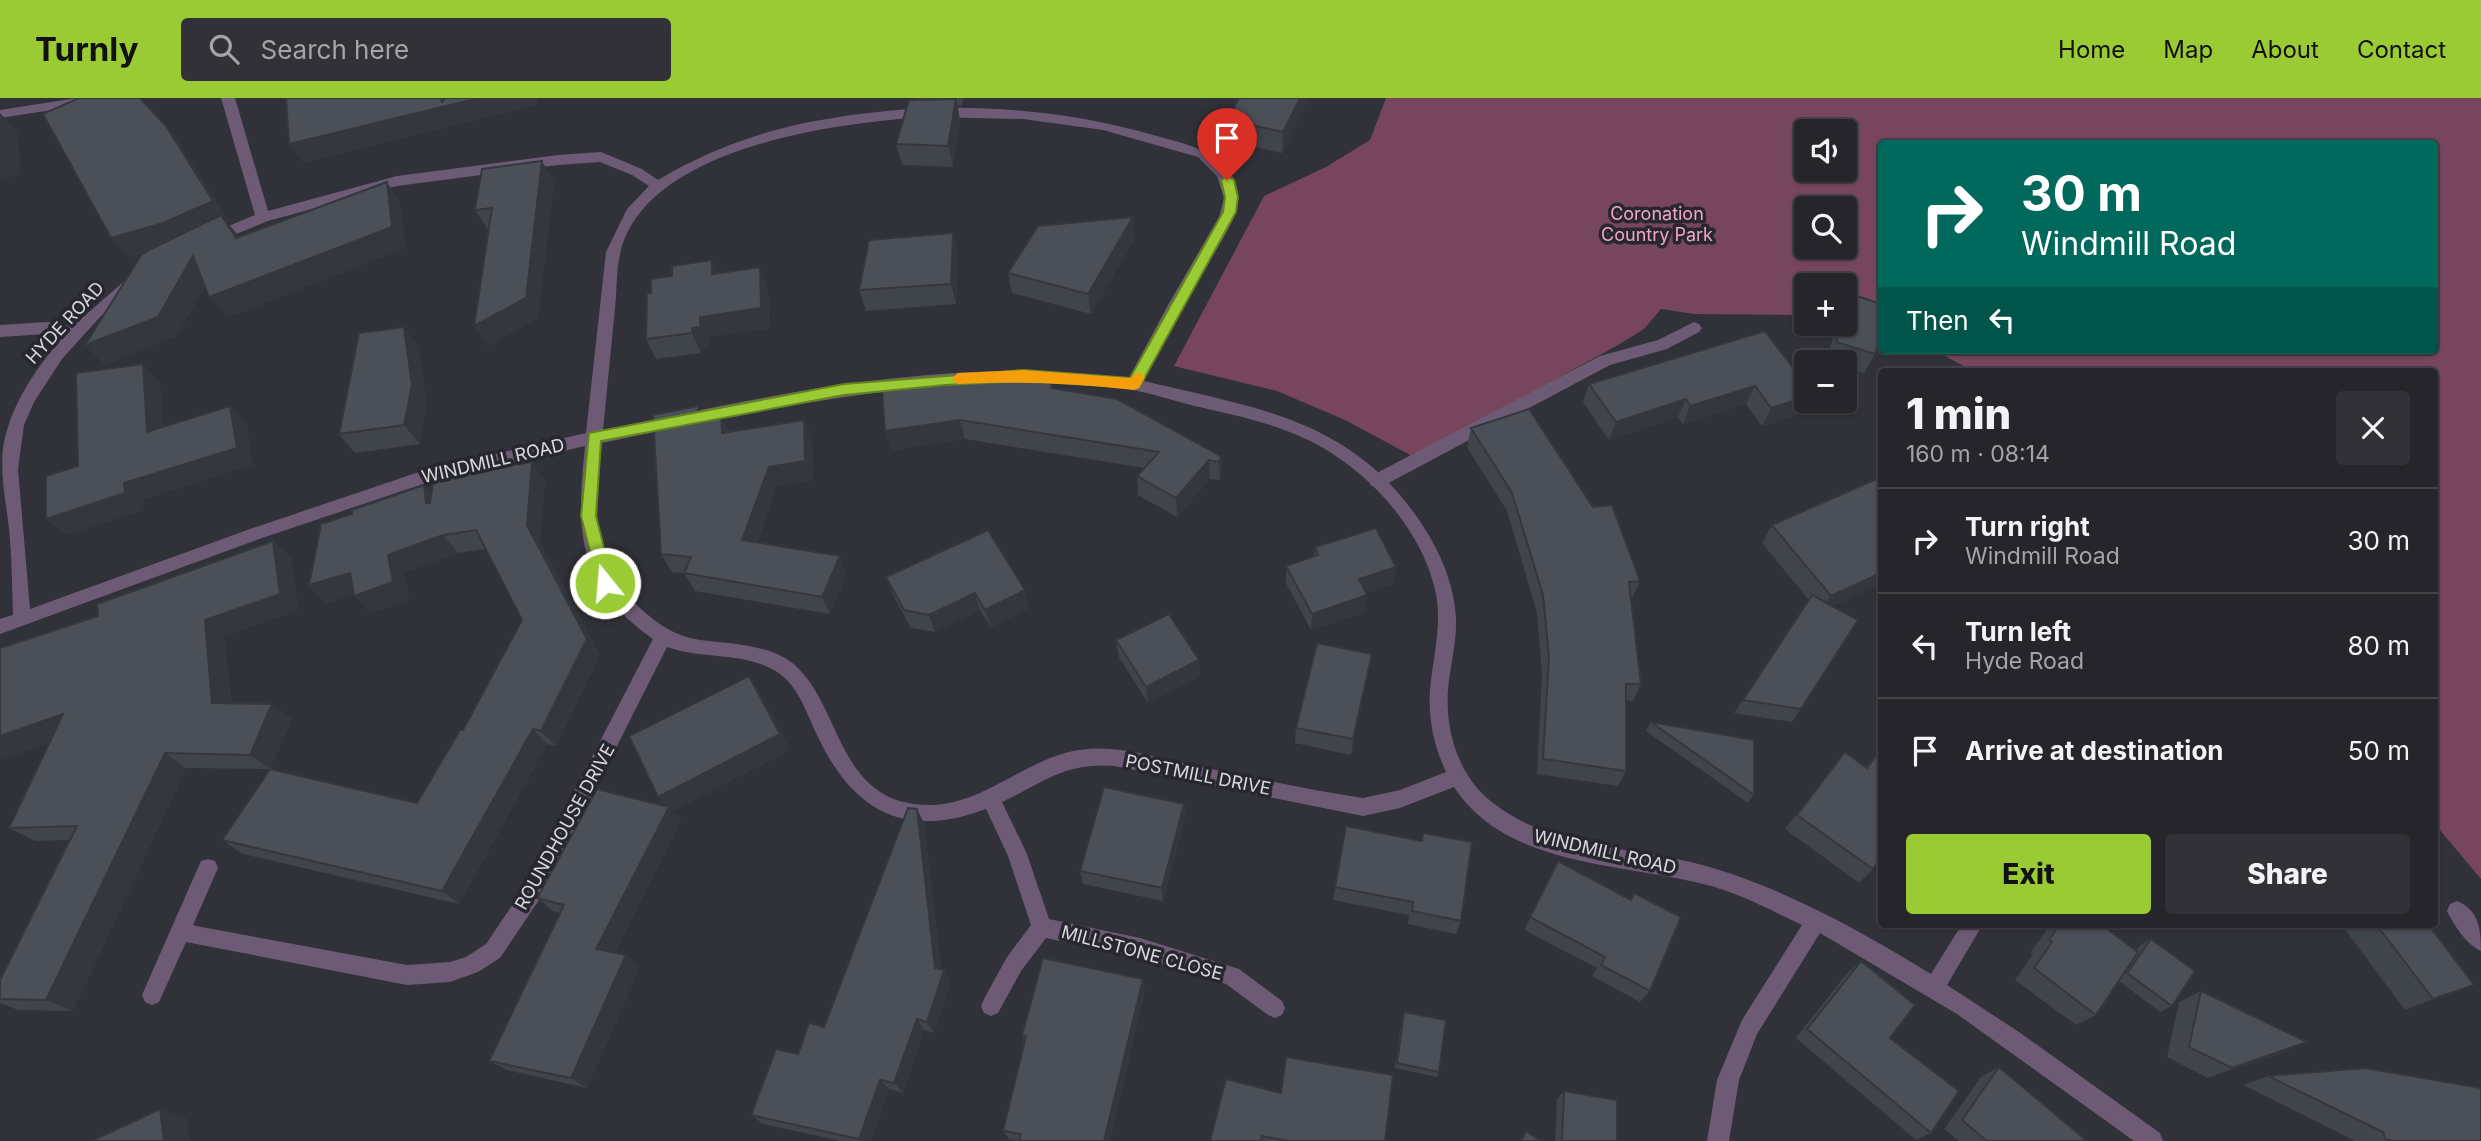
<!DOCTYPE html>
<html lang="en">
<head>
<meta charset="utf-8">
<style>
	:root { --surface:#25252b; --page:#313137; --text:#f1f3f6; --muted:#a3a5a9; --line:#424247; --accent:#9acb35 }
	body { margin:0; font-family:Inter,sans-serif; background:var(--page); color:var(--text); height:100vh; display:flex; flex-direction:column; font-size:26px; white-space:nowrap }
	* { box-sizing:border-box; margin:0 }
	p { font-size:23px; color:var(--muted) }
	.icon { flex:none; width:38px; height:38px; fill:none; stroke:currentColor; stroke-width:2; stroke-linecap:round; stroke-linejoin:round }
	.map { position:relative; flex:1; overflow:hidden }
	.drawer { position:absolute; left:1878px; top:270px; width:560px; height:560px; display:flex; flex-direction:column; background:var(--surface); border-radius:7px; box-shadow:0 2px 5px #0004,0 0 0 2px var(--line) }
	.drawer>* { flex:none }
	.top-card { position:absolute; left:1878px; top:42px; width:560px; height:214px; border-radius:7px; box-shadow:0 2px 5px #0004,0 0 0 2px var(--line); background:#00695c; color:#fff; overflow:hidden }
	.controls { position:absolute; left:1794px; top:21px; display:grid; gap:14px }
	.controls a { display:grid; place-items:center; width:63px; height:63px; border-radius:7px; background:var(--surface); box-shadow:0 2px 5px #0004,0 0 0 2px var(--line); font-size:35px }
	.pin { position:absolute; display:grid; place-items:center; width:60px; height:60px; color:#fff; margin:-72px -30px; border-radius:50% 50% 50% 0; rotate:-45deg; box-shadow:0 0 7px #0007 }
	.pin .icon { rotate:45deg }
	.me { position:absolute; width:77px; margin:-38px; rotate:343deg; stroke-linejoin:round; filter:drop-shadow(0 0 5px #0008) }
	.turn { display:flex; align-items:center; gap:24px; height:147px; padding:0 28px; font-size:32px }
	.turn .icon { width:91px; height:91px; stroke-width:2.5 }
	.turn b { display:block; font-size:49px; line-height:60px }
	.then { display:flex; align-items:center; height:66px; padding:0 28px; background:#0003; gap:14px; font-size:26px }
	.round { display:grid; place-items:center; flex:none; width:74px; height:74px; border-radius:7px; background:var(--page) }
	.headline { display:flex; align-items:center; justify-content:space-between; height:119px; padding:0 28px }
	h1 { font-size:42px; font-weight:800; line-height:52px }
	.action { display:flex; gap:14px; margin-top:auto; padding:14px 28px }
	.action a { flex:1; height:80px; border-radius:7px; background:var(--accent); color:#111; font-size:28px; font-weight:800; line-height:80px; text-align:center }
	.action a+a { background:var(--page); color:var(--text) }
	ul { padding:0; list-style:none }
	li { display:flex; align-items:center; gap:21px; height:105px; padding:0 28px; border-top:2px solid var(--line) }
	li div { flex:1 }
	li b { display:block; font-size:26px }
	li em { font-style:normal }
	header { display:flex; align-items:center; gap:42px; box-sizing:border-box; height:98px; padding:0 35px; background:var(--accent); color:#111 }
	header strong { font-size:33px }
	nav { display:flex; gap:38px; margin-inline-start:auto; font-size:24px }
	.search { width:490px; height:63px; background:var(--page); display:flex; align-items:center; gap:18px; box-sizing:border-box; padding:0 24px; border-radius:7px; color:var(--muted); font-size:26px }
	.map>svg:first-child { display:block }
	.green { fill:#77465e; fill-rule:evenodd }
	.lines { fill:none; stroke-linecap:round; stroke-linejoin:round }
	.lane { fill:#6d5a74; fill-rule:evenodd }
	.street { fill:#6d5a74; fill-rule:evenodd }
	.wall { fill:#40454c }
	.shaded-wall { fill:#34383e }
	.building { fill:#4b5058; stroke:#34383e; stroke-width:2 }
	.route { fill:#9acb35; stroke:#648422; stroke-width:2 }
	.slow { fill:#f59e0b }
	.labels { text-anchor:middle; stroke-width:7; stroke-linejoin:round; paint-order:stroke }
	.park-label { font-size:18px; fill:#f4a4ca; stroke:#27272f }
	.street-label { font-size:18px; fill:#d8d8dd; stroke:#27272f }
</style>
</head>
<body>
<header>
<strong>Turnly</strong>
<div class="search"><svg class="icon" aria-label="search" viewBox="0 0 24 24"><circle cx="10" cy="10" r="6"/><path d="M15 15l6 6"/></svg>Search here</div>
<nav><a>Home</a><a>Map</a><a>About</a><a>Contact</a></nav>
</header>
<div class="map">
<svg width="2481" height="1043" viewBox="0 0 2481 1043">
	<rect width="100%" height="100%" fill="#313139"/>
	<!-- green -->
	<path class="green" d="M1386,0H2481V781L2434,725V273H1973L1934,252H2434V46H1881V235L1845,225L1844,187H1806V217L1694,216L1661,211L1644,231L1618,247L1414,359L1345,322L1277,293L1174,268L1264,98L1326,69L1370,42ZM1806,33H1844V72H1806ZM1806,110H1844V149H1806Z"/>
	<g class="lines">
		<!-- lane -->
		<path class="lane" d="M77,0H112L105,4L0,20V12Z
			M1694,224L1699,226L1702,230L1699,234L1667,251L1610,267L1383,388H1371L1369,383L1371,378L1600,258L1658,242Z
			M2457,803C2479,812 2481,832 2481,853C2467,847 2453,826 2447,813L2450,806Z
			M1140,840L1239,871L1282,903L1285,910L1282,917L1275,920L1268,917L1226,886L1133,857L1130,850L1133,843Z"/>
		<!-- street -->
		<path class="street" d="M221,0H235L268,113L397,78L558,57L601,54L642,71L658,82C710,51 768,30 827,21C936,2 1050,7 1157,38C1189,47 1232,55 1238,95C1239,104 1237,112 1233,121C1224,142 1210,160 1198,180C1179,213 1161,248 1144,283C1252,309 1348,320 1417,419C1438,449 1454,483 1456,520C1457,544 1450,568 1448,592C1445,634 1459,679 1493,705C1556,754 1640,748 1713,770C1787,792 1865,835 1931,876L1962,826H1983L1947,887L2019,934L2160,1035L2163,1043H2134L1957,916L1820,835L1757,936L1739,982L1729,1043H1707L1717,982L1742,922L1802,827C1770,812 1738,794 1703,786C1621,765 1506,769 1454,689L1400,710L1363,718L1115,668C1064,664 1045,684 1002,704L1027,756L1049,821L1140,840L1147,843L1150,850L1147,857L1140,860L1046,840L1021,873L998,915L991,918L984,915L981,908L984,901L1007,859L1031,827L1008,758L986,711C906,741 854,715 818,639C807,617 800,591 780,576C749,553 702,562 667,549L539,802L500,860L478,874L450,884L407,887L186,844L159,904L152,907L145,904L142,897L145,890L201,763L208,761L215,763L218,770L193,827L196,828L407,867L450,864L466,859L486,846L525,788L653,541C576,487 576,435 585,348L423,386L262,440L0,536V521L13,517C12,488 12,459 9,431C6,404 0,377 3,350C10,307 36,270 64,238L47,236L0,239V227L47,224L73,228L129,179H139L141,183L100,219L62,261L34,304L24,327L18,371L30,511L250,431L422,373L586,335L606,154L627,111L649,88L632,77L600,64L558,67L397,88L268,123L214,145L209,144L207,140L209,136L255,117ZM925,19L1023,21L1103,32L1198,59L1217,78L1224,100L1219,119L1168,207L1129,280C951,257 776,296 603,332C607,291 611,251 615,210C617,192 616,170 621,152C649,49 835,25 925,19ZM1027,283C1062,284 1098,286 1133,292C1154,296 1174,303 1195,308C1229,316 1265,323 1297,337C1360,363 1422,427 1436,496C1442,529 1433,559 1430,592C1428,621 1434,648 1446,674L1400,692L1363,700C1304,691 1245,678 1187,666C1154,659 1121,648 1088,651C1026,655 980,716 914,706C840,696 840,613 799,571C775,546 732,546 700,542C675,538 659,527 641,511C631,501 618,492 611,480C591,440 597,388 602,345C742,315 883,286 1027,283Z"/>
	</g>
	<!-- wall -->
	<path class="wall" d="M917,0H963L962,7L957,8L960,22L953,69L902,67L896,46L917,1Z
		M1309,0L1282,55L1227,43V22Z
		M554,84L538,220L487,248L489,132H488L475,112Z
		M953,135L958,155L956,206L866,213L859,192Z
		M1135,140L1091,216L1012,195L1008,175Z
		M718,175L768,189L769,230L709,239V249L701,250V255L656,261L646,241Z
		M1851,196L1875,256L1864,275L1844,269V264L1826,263L1837,226H1844V208Z
		M1765,233L1806,303H1811L1804,315L1762,328L1746,306L1683,326L1678,319L1609,342L1583,304L1589,286Z
		M419,249L426,306L420,346L355,355L339,336Z
		M1052,285L1053,290L1221,358L1222,376L1220,382L1210,381L1177,419L1138,397L1137,378L1144,370L965,341L892,352L885,333Z
		M721,318L729,334L804,322L812,341L813,382L777,388L757,444L847,476L830,516L695,493L684,475L672,474L661,456L705,321Z
		M1471,330L1640,483L1632,500L1631,501L1641,586L1633,603L1626,602V673L1618,688L1537,676L1542,576L1537,515L1507,413L1467,349Z
		M1881,379L1833,509L1801,611L1792,624L1734,615L1809,502L1762,445L1772,427Z
		M545,382L540,445L600,557L556,648L547,646L459,806L243,756L222,742L417,705L463,632L522,522L486,451L458,455L404,474L409,501L371,515L354,496L327,505L309,487L352,416L424,387L431,396Z
		M273,443L291,460L298,512L224,538L231,605L272,606L292,621L270,671L186,670L73,913L18,912L0,905V882L69,742L35,743L9,730L50,644L0,662V550L98,518Z
		M1315,449L1394,486L1366,495L1367,497L1365,514L1311,532L1286,485V468L1314,458Z
		M886,479L1025,492L1029,510L991,529L980,512L935,534L911,530L893,497Z
		M1116,542L1199,562L1200,578L1148,605L1119,559Z
		M1372,556L1351,657L1295,645L1296,630Z
		M749,578L759,594L790,652L672,713L681,723L615,854L626,857L640,869L587,990L507,972L489,963L560,815L553,813L537,800L665,708L658,699Z
		M1651,624L1754,697L1748,705L1646,633Z
		M1845,654L1866,669L1879,654L1873,771L1859,785L1785,731Z
		M1184,706L1185,720L1163,803L1083,786L1080,773Z
		M924,725L941,871L944,872L951,884L934,935L924,932L903,995L889,991L871,1043H841L763,1026L751,1017L798,956L824,929Z
		M1346,728L1421,743L1423,735L1461,823L1456,836L1408,826L1409,817L1333,802Z
		M1558,763L1630,801L1634,795L1650,893L1640,904L1592,878L1597,870L1524,832Z
		M2051,826H2100L2136,852L2140,847L2151,841L2172,908L2160,914L2119,883L2096,917L2076,927L2015,882L2033,856L2030,855Z
		M2341,826H2428L2474,887L2405,912Z
		M1861,863L1890,940L1931,1035L1916,1042L1796,940L1849,873Z
		M1145,892L1110,1043H1019L1009,1041L1003,1033L1025,944L1022,937Z
		M2201,893L2307,944L2281,955L2208,980L2167,959L2179,904Z
		M1404,914L1439,974L1437,979L1395,970L1402,919Z
		M1999,969L2087,1043H1959L1944,1031L1981,979Z
		M2268,978L2481,1043H2355L2243,987Z
		M1226,981L1385,1043H1210Z
		M1564,993L1617,1043H1555L1557,1001Z"/>
	<!-- shaded-wall -->
	<path class="shaded-wall" d="M441,0H539L538,7L303,65L289,46L442,4Z
		M1300,0H1309L1282,55L1283,34Z
		M956,1L960,22L953,69L948,48Z
		M0,15L18,35L21,76L0,82Z
		M166,28L182,49L229,123L227,124L238,137L252,160L180,145L129,160L111,140Z
		M542,63L554,84L538,220L487,248L474,228Z
		M387,84L400,104L406,150L227,220L209,199Z
		M1133,119L1135,140L1091,216L1088,196Z
		M953,135L958,155L956,206L951,186Z
		M193,158L211,179L176,239L105,267L85,247Z
		M712,162L721,182L712,176Z
		M760,169L768,189L769,230L709,239V249L701,250V255L692,235V230L700,219Z
		M404,229L419,249L426,306L420,346L404,327Z
		M143,266L160,284L165,351L147,334Z
		M1755,288L1746,306L1683,326L1690,308Z
		M1806,299V303H1811L1804,315L1762,328L1771,310Z
		M1686,301L1678,319L1609,342L1616,324Z
		M230,308L247,326L253,367L143,402L144,412L67,437L46,421L124,385Z
		M698,308L708,327L699,323Z
		M721,318L731,337L722,335Z
		M804,322L812,341L813,382L777,388L751,460L742,442L769,369Z
		M960,322L965,341L892,352L885,333Z
		M1221,358L1222,376L1220,382L1219,364Z
		M1209,362L1210,381L1177,419L1176,400Z
		M532,364L545,382L540,445L600,557L556,648L541,633L527,427Z
		M424,387L439,405H426Z
		M443,437L458,455L404,474L409,501L371,515L354,498L388,457Z
		M273,443L291,460L298,512L224,538L232,620L212,605L205,522Z
		M840,458L847,476L830,516L822,499Z
		M1396,469L1394,486L1357,498L1359,481Z
		M350,475L367,492L327,505L309,487Z
		M1881,475V486L1819,515L1831,498Z
		M1025,492L1029,510L991,529L985,512Z
		M975,495L980,512L935,534L929,517Z
		M1367,497L1365,514L1311,532L1312,516Z
		M1372,556L1369,572L1351,657L1353,641Z
		M1199,562L1200,578L1148,605L1146,589Z
		M749,578L759,594L790,652L672,713L681,723L611,863L596,851L668,711L658,699Z
		M272,606L292,621L270,671L250,657Z
		M63,616L86,631L0,662V638Z
		M533,631L547,646L459,806L442,793Z
		M165,655L186,670L73,913L46,902Z
		M1184,706L1185,720L1163,803L1162,790Z
		M917,711L924,725L942,880L944,872L951,884L934,935L927,924L935,870Z
		M626,857L640,869L587,990L571,980Z
		M1143,881L1145,892L1110,1043H1104Z
		M2474,887L2446,898L2405,912L2433,901Z
		M917,921L924,932L903,995L894,985Z
		M2307,944L2281,955L2208,980L2232,970Z
		M880,982L889,991L871,1043H862L859,1041Z
		M160,1011L187,1020L190,1043H164Z"/>
	<!-- building -->
	<path class="building" d="M79,0H140L166,28L213,103L163,125L111,140L43,16Z
		M286,0H441L442,4L445,0H479L289,46Z
		M1239,0H1300L1283,34L1227,22Z
		M956,1L948,48L896,46L909,2Z
		M0,32L2,55L0,56Z
		M542,63L526,200L474,228L492,110L475,112L482,71Z
		M387,84L392,129L209,199L193,158L158,219L85,247L142,156L151,151L221,117L236,140Z
		M1133,119L1088,196L1008,175L1038,128Z
		M953,135L951,186L859,192L869,142Z
		M712,162V176L760,169L761,210L700,219V229L692,230V235L646,241L647,195H651V181L672,178V168Z
		M1851,196L1881,206V234L1875,256L1836,244L1842,226H1844V217Z
		M404,229L412,287L404,327L339,336L359,235Z
		M1765,233L1806,287V299L1771,310L1755,288L1690,308L1686,301L1616,324L1589,286Z
		M143,266L147,334L230,308L237,350L124,385L125,395L46,421V378L78,368L76,275Z
		M996,276L1052,285L1051,290L1117,301L1221,358L1219,364L1209,362L1176,400L1137,378L1159,354L960,322L885,333L882,293Z
		M698,308L699,323L721,318L722,335L804,322L805,363L769,369L742,442L840,458L822,499L684,475L691,459L661,456L653,317Z
		M1529,311L1593,409L1612,407L1640,483L1629,484L1641,586H1626V673L1543,661L1549,559L1543,497L1512,395L1471,330Z
		M532,364L527,427L587,541L541,633L533,631L442,793L222,742L270,671L417,705L460,632H463L522,522L476,432L443,437L388,457L393,484L354,498L350,475L309,487L321,426L352,416V412L424,387L426,405H430L433,384L461,374Z
		M1881,379V475L1831,498L1772,427Z
		M1376,430L1396,469L1359,481L1367,497L1312,516L1286,468L1318,457L1315,449Z
		M988,432L1025,492L985,512L975,495L929,517L904,512L886,479Z
		M273,443L280,496L205,522L212,605L272,606L250,657L165,655L46,902L0,901V882L77,728L9,730L63,616L0,638V550L98,518L97,506Z
		M1812,497L1858,522L1801,611L1743,602Z
		M1169,516L1199,562L1146,589L1116,542Z
		M1317,545L1372,556L1353,641L1296,630Z
		M749,578L780,636L658,699L629,638Z
		M1651,624L1754,642V697Z
		M1845,654L1867,670L1879,654L1881,655V760L1873,771L1797,717Z
		M1104,689L1184,706L1162,790L1080,773Z
		M597,691L669,709L596,851L626,857L571,980L489,963L564,807L537,800Z
		M908,710L917,711L935,870L944,872L927,924L917,921L894,985L880,982L859,1041L751,1017L776,951L798,956L809,925L824,929Z
		M1346,728L1422,743L1423,735L1472,744L1461,823L1412,813L1413,804L1335,789Z
		M1558,763L1631,802L1634,795L1681,819L1650,893L1601,867L1605,859L1530,819Z
		M2060,826H2100L2138,854L2096,917L2034,870L2052,844L2049,842Z
		M2376,826H2428L2474,887L2433,901Z
		M2151,841L2195,873L2172,908L2127,875Z
		M1043,860L1143,881L1104,1043H1019L1021,1036L1003,1033L1026,938L1022,937Z
		M1861,863L1915,907L1890,940L1959,993L1931,1035L1807,931Z
		M2201,893L2307,944L2232,970L2189,949Z
		M1404,914L1446,922L1439,974L1397,965Z
		M1286,959L1393,977L1385,1043H1288L1262,1038L1261,1043H1210L1226,981L1281,995Z
		M1999,969L2087,1043H1987L1962,1022Z
		M2365,970L2481,990V1043H2394L2385,1041L2383,1034L2268,978Z
		M1564,993L1617,1002V1043H1562Z
		M160,1011L164,1043H92Z
		M1526,1033L1541,1043H1521Z"/>
	<!-- route -->
	<path class="route" d="M1227,78L1234,82L1238,99L1236,114L1139,290L1024,283L945,287L844,297L601,343L596,418L613,485L611,489H599L581,418L589,335L844,286L1024,272L1130,280L1223,114L1225,99L1221,82Z"/>
	<!-- slow -->
	<path class="slow" d="M1024,272L1130,280L1138,274L1145,279L1139,290L1134,292C1074,285 1018,283 958,286L951,281L958,275Z"/>
	<g class="labels">
		<!-- park labels -->
		<g class="park-label">
			<text x="1657" y="122">Coronation<tspan x="1657" dy="21">Country Park</tspan></text>
		</g>
		<!-- street labels -->
		<g class="street-label">
			<text transform="translate(65 225) rotate(-47)" y="6">HYDE ROAD</text>
			<text transform="translate(493 363) rotate(-13)" y="6">WINDMILL ROAD</text>
			<text transform="translate(1198 677) rotate(11)" y="6">POSTMILL DRIVE</text>
			<text transform="translate(565 729) rotate(-61)" y="6">ROUNDHOUSE DRIVE</text>
			<text transform="translate(1605 754) rotate(13)" y="6">WINDMILL ROAD</text>
			<text transform="translate(1142 855) rotate(15)" y="6">MILLSTONE CLOSE</text>
		</g>
	</g>
</svg>
<div class="controls">
<a><svg class="icon" aria-label="sound" viewBox="0 0 24 24"><path d="M4 9h4l5-4v14l-5-4H4zM17 9q2 3 0 6"/></svg></a>
<a><svg class="icon" aria-label="search" viewBox="0 0 24 24"><circle cx="10" cy="10" r="6"/><path d="M15 15l6 6"/></svg></a>
<a>+</a>
<a>−</a>
</div>
<div class="pin" style="left:1227px;top:82px;background:#d93025"><svg class="icon" aria-label="arrive" viewBox="0 0 24 24"><path d="M6 21V4h12l-3 4 3 4H6"/></svg></div>
<svg class="me" style="left:605px;top:485px" viewBox="-20 -20 40 40"><circle r="17" fill="#9acb35" stroke="#fff" stroke-width="3"/><path d="M0-11L8 9 0 5-8 9z" fill="#fff"/></svg>
<div class="top-card">
<div class="turn"><svg class="icon" aria-label="right" viewBox="0 0 24 24"><path d="M7 20v-9h11M14 6l5 5-5 5"/></svg><div><b>30 m</b>Windmill Road</div></div>
<div class="then">Then<svg class="icon" aria-label="left" viewBox="0 0 24 24"><path d="M17 20v-9H6M10 6l-5 5 5 5"/></svg></div>
</div>
<section class="drawer">
<div class="headline"><div><h1>1 min</h1><p>160 m · 08:14</p></div><a class="round"><svg class="icon" aria-label="close" viewBox="0 0 24 24"><path d="M6 6l12 12M18 6L6 18"/></svg></a></div>
<ul>
<li><svg class="icon" aria-label="right" viewBox="0 0 24 24"><path d="M7 20v-9h11M14 6l5 5-5 5"/></svg><div><b>Turn right</b><p>Windmill Road</p></div><em>30 m</em></li>
<li><svg class="icon" aria-label="left" viewBox="0 0 24 24"><path d="M17 20v-9H6M10 6l-5 5 5 5"/></svg><div><b>Turn left</b><p>Hyde Road</p></div><em>80 m</em></li>
<li><svg class="icon" aria-label="arrive" viewBox="0 0 24 24"><path d="M6 21V4h12l-3 4 3 4H6"/></svg><div><b>Arrive at destination</b></div><em>50 m</em></li>
</ul>
<div class="action"><a>Exit</a><a>Share</a></div>
</section>
</div>
</body>
</html>
